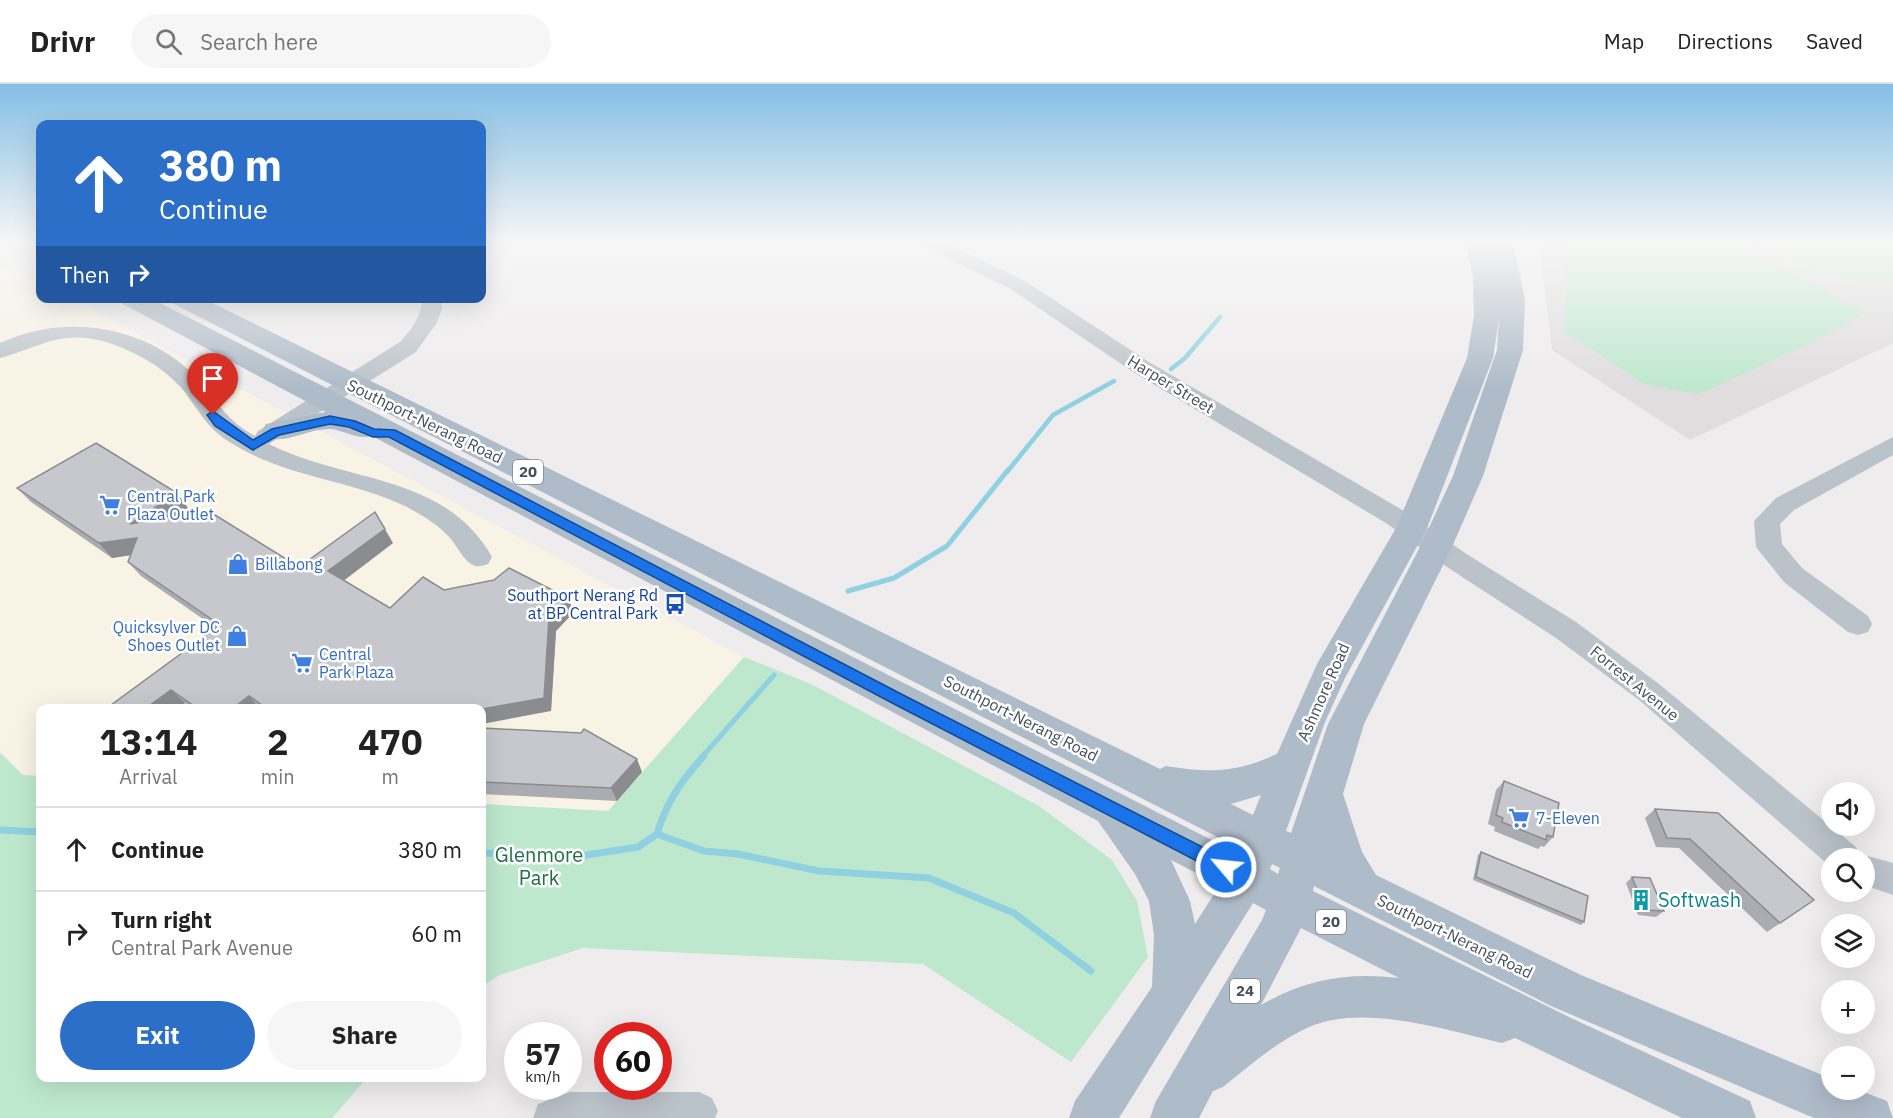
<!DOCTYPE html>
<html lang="en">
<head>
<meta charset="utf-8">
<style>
	:root { --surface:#fff; --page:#f6f6f6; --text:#222; --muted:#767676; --line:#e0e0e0; --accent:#2c6fc8 }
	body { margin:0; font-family:"IBM Plex Sans",sans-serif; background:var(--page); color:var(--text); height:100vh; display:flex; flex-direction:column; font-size:22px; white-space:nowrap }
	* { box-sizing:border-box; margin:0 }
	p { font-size:20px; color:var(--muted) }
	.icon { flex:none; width:33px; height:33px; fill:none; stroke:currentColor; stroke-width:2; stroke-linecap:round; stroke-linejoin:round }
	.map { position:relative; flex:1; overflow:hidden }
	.side { position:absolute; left:36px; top:620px; width:450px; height:378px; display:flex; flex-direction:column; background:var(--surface); border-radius:12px; box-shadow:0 6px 24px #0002 }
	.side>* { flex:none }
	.hud { position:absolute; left:36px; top:36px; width:450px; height:183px; border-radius:12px; box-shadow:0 6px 24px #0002; background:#2c6fc8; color:#fff; overflow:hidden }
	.fabs { position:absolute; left:1821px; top:698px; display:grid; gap:12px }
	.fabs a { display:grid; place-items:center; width:54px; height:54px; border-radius:50%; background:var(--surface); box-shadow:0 6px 24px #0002; font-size:30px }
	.speed { position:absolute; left:504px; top:938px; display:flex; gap:12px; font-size:30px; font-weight:700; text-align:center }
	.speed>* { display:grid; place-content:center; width:78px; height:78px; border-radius:50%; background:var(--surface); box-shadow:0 6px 24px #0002; line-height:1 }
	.speed small { font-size:15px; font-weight:400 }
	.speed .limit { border:9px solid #d22; background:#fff; color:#111 }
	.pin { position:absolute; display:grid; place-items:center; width:51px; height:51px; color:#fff; margin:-62px -26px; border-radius:50% 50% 50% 0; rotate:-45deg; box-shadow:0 0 6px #0007 }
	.pin .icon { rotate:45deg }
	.me { position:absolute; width:66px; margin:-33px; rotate:298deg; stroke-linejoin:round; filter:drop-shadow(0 0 4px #0008) }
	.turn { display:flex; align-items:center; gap:21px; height:126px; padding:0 24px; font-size:27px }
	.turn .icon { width:78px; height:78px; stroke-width:2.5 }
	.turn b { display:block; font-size:42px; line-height:51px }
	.then { display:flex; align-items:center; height:57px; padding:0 24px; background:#0003; gap:12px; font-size:22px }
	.eta { display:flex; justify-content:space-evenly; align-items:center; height:102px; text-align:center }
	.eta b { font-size:36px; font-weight:700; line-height:42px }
	.cta { display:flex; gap:12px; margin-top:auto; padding:12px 24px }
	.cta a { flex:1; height:69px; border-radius:36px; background:var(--accent); color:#fff; font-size:24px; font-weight:700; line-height:69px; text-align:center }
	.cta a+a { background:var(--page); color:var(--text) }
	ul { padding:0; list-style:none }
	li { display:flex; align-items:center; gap:18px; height:84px; padding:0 24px; border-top:2px solid var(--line) }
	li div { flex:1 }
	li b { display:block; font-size:22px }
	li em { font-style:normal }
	header { display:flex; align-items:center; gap:36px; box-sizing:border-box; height:84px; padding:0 30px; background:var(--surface); border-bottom:2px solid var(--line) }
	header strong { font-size:28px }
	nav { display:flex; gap:33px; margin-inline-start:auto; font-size:21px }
	.search { width:420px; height:54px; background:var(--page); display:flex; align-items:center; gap:15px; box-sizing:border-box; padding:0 21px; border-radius:33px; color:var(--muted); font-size:22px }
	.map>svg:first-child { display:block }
	.commercial { fill:#f9f3e5 }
	.education { fill:#dfdddd }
	.green { fill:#bee8ce }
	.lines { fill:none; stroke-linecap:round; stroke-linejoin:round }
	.stream-far2 { stroke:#8fd0e1; stroke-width:4.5 }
	.stream-far1 { stroke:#8fd0e1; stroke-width:5 }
	.stream { stroke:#8fd0e1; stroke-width:7 }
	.minor { fill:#bbc3ca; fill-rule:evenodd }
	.major { fill:#aebbc8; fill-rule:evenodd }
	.wall { fill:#abacb1 }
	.shaded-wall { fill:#8b8c90 }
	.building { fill:#c7c8ce; stroke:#8b8c90; stroke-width:1.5 }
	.route { fill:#1a73e8; stroke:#114b97; stroke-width:1.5 }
	.labels { text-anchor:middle; stroke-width:5; stroke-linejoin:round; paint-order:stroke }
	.shield { fill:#fff; stroke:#7e8489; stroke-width:1.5 }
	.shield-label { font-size:15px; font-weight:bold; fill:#464f57 }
	.street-label { font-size:16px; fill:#464f57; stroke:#fff }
	.shop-label { font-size:16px; fill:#366cbe; stroke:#fff; text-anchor:start }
	.transit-label { font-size:16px; fill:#164399; stroke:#fff; text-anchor:end }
	.near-park-label { font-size:20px; fill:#206f48; stroke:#fff }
	.near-culture-label { font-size:20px; fill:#0d838f; stroke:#fff; text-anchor:start }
</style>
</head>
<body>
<header>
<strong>Drivr</strong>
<div class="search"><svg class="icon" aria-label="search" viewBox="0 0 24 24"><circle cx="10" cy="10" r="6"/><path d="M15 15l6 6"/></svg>Search here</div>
<nav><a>Map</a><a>Directions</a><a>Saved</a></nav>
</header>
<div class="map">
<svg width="1893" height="1034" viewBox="0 0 1893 1034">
	<rect width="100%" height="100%" fill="#eeecec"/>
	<!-- commercial -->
	<path class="commercial" d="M10,182L40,198V214L72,215L744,573L608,727L482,720V624H40V692L23,691L0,666V187Z"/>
	<!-- education -->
	<path class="education" d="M1539,159H1893V259L1690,356L1552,266Z"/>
	<!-- green -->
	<path class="green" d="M1570,159H1737L1865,229L1813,258L1698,310L1644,300L1564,247L1566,170Z
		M1756,159H1893V198L1844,196L1788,176Z
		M744,573L811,600L1039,722L1112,776L1137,817L1148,873L1071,978L923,880L583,864L500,891L482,902V720L608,727Z
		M0,669L23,691L40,692V993H368L332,1034H0Z"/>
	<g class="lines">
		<!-- stream-far2 -->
		<path class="stream-far2" d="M1171,285L1185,274L1220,233
			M1007,388L1053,331L1114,297"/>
		<!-- stream-far1 -->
		<path class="stream-far1" d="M848,507L894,494L947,462L1008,386
			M701,674L774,591"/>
		<!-- stream -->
		<path class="stream" d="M0,746L40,748
			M657,750L704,767L738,770L819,787L929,794L1014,829L1091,887
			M482,769L580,772L638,763L657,750C666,719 681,697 703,673"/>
		<!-- minor -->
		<path class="minor" d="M922,159H947L1025,197L1149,278L1404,427L1465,469L1576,538L1659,600L1856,763L1860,772L1864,771L1893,779V811L1864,801V774H1832V784L1639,616L1556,554L1447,483L1386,439L1133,288L1011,205L924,163Z
			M422,214H442V225L436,240L416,268L269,360C345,399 445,389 492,473L488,480C482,482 477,484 471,480C463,475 457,462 451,455C439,441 423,432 407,423C348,394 287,395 228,357C207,344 198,325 183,306C164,283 134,267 106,258C60,245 41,263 0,274V259C62,230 139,240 190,287C217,312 219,332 255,352L258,347L400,258C412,244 422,233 422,214Z
			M1893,353V371L1794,426L1780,440L1782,460L1802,484L1868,532L1872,540L1868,548L1858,551L1848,548L1784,498L1756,463L1754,437L1776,414Z
			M570,1008H699L712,1014L718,1027L715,1034H533L538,1020Z"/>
		<!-- major -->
		<path class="major" d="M1466,159H1513L1525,216L1523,266L1483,392L1452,463L1364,640L1343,710L1362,768L1376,791L1581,891L1832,995V1005H1856L1887,1017L1893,1034H1814L1551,922L1314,802L1313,807L1571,934L1750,1017L1756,1034H1682L1515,954L1502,959C1447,946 1363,919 1309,943C1277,957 1250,982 1223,1003L1213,1007L1199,1034H1150L1156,1017L1262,836L1266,826L1253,819L1119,1034H1069L1075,1017L1152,903L1154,851L1149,817L1135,790L1098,737L372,352C357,356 346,347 331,345C309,344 288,360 266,354L262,347L266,340L326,328L121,219L118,214H150L1237,769L1239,764L172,219L169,214H202L1160,685L1166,682C1210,689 1236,689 1277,670L1317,580L1396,444L1467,274L1474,231L1473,193ZM1499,235L1497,266L1453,392L1420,463L1328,640L1291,749L1286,747L1325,638L1345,594L1427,444L1493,274ZM1261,711L1253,731L1231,720ZM1171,776L1220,801L1195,840L1190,817ZM1272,780L1280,784L1278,790L1270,785ZM1301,844L1399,894C1349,888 1305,895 1261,921Z"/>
	</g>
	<!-- wall -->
	<path class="wall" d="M17,404L188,424L177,431L299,483L393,459L344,496L390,524L444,506L574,528L556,547L551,627L482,624H191L185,619L178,624H107L216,544L141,492L128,478L131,471L112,474L31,418Z
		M482,644L642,688L617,717L482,710Z
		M1504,697L1553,753L1544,763L1541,762L1538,765L1494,747L1495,743L1488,740L1496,706Z
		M1655,725L1814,816L1767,848L1679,764L1656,763L1645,734Z
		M1481,768L1584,838L1581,841L1473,796L1478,771Z
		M1632,793L1664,827L1656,833L1638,831L1626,799Z"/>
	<!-- shaded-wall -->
	<path class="shaded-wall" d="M177,409L188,424L142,454L130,440Z
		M375,428L393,459L338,501L328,487Z
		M137,454L150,468L112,474L99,459Z
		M568,514L574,528L556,547L551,627L482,640V625L549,533Z
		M171,606L185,619L178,624H146Z
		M249,612L259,624H233Z
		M637,675L642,688L617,717L611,704Z"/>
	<!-- building -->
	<path class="building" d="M96,359L177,409L130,440L197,428L201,430L207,426L299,483L375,428L385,445L328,487L390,524L423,493L444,506L494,496L509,484L568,514L549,533L544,614L482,625V624H318L315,623L314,624H266L249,612L233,624H197L171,606L146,624H107L220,541L128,478L137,454L99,459L17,404Z
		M482,644L581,649L584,645L637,675L611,704L482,698Z
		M1504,697L1559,719L1553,753L1547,751L1546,756L1502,738L1503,734L1496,731Z
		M1655,725L1718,729L1814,816L1780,839L1690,755L1667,754Z
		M1481,768L1588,812L1584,838L1476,793Z
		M1632,793L1650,794L1664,827L1645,826Z"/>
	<!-- sky -->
	<linearGradient id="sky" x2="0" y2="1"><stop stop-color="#84bfe5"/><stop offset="0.52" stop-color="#f7f6f6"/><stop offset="1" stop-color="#f7f6f6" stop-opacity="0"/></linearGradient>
	<rect width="1893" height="304" fill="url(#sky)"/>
	<!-- route -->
	<path class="route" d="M213,327L253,356L272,345L330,332L355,337L374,345L395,346L907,613L1232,778L1234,783L1232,789L1226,791L1220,789L896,621L389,353H373L349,343L330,340L279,351L253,366L215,342L207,331Z"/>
	<!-- icons -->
	<defs>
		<symbol id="supermarket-bare" viewBox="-9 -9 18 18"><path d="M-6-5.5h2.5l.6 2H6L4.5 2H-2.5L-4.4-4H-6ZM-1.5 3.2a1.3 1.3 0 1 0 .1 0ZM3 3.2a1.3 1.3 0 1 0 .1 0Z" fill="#3f7fe0" stroke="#fff" stroke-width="2.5" paint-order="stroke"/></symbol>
		<symbol id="shop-bare" viewBox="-9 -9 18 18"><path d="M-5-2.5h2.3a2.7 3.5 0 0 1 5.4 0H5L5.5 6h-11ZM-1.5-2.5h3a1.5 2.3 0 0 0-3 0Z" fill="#3f7fe0" stroke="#fff" stroke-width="2.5" paint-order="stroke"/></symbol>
		<symbol id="bus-bare" viewBox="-9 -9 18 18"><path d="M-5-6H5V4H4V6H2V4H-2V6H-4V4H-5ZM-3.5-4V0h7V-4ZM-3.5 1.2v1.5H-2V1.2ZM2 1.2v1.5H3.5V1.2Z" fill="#1a4fb4" stroke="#fff" stroke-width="2.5" paint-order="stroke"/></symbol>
		<symbol id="building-bare" viewBox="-9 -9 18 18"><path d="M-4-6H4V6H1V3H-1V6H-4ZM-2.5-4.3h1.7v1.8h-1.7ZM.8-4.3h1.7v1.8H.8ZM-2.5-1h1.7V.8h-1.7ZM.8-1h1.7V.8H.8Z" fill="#0f9aa8" stroke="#fff" stroke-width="2.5" paint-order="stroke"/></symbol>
	</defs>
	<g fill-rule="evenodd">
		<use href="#supermarket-bare" x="95" y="406" width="30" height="30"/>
		<use href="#shop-bare" x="223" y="465" width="30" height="30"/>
		<use href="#bus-bare" x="660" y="505" width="30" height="30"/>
		<use href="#shop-bare" x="222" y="537" width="30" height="30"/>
		<use href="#supermarket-bare" x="287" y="564" width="30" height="30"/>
		<use href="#supermarket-bare" x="1504" y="719" width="30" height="30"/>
		<use href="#building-bare" x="1626" y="801" width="30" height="30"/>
	</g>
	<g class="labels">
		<!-- shield labels -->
		<g class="shield">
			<rect x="513" y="376" width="30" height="24" rx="4.5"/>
			<rect x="1316" y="826" width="30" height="24" rx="4.5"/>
			<rect x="1230" y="895" width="30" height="24" rx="4.5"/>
		</g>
		<g class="shield-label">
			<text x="528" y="393">20</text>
			<text x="1331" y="843">20</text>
			<text x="1245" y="912">24</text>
		</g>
		<!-- street labels -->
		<g class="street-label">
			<text transform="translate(1171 300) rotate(31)" y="6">Harper Street</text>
			<text transform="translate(425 337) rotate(26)" y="6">Southport-Nerang Road</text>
			<text transform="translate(1635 599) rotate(39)" y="6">Forrest Avenue</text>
			<text transform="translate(1323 608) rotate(-66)" y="6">Ashmore Road</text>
			<text transform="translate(1021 634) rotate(27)" y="6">Southport-Nerang Road</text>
			<text transform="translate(1455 852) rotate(26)" y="6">Southport-Nerang Road</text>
		</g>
		<!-- shop labels -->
		<g class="shop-label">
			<text x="127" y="418">Central Park<tspan x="127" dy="18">Plaza Outlet</tspan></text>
			<text x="255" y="486">Billabong</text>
			<text x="220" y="549" text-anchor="end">Quicksylver DC<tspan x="220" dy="18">Shoes Outlet</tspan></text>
			<text x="319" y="576">Central<tspan x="319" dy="18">Park Plaza</tspan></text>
			<text x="1536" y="740">7-Eleven</text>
		</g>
		<!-- transit labels -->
		<g class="transit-label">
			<text x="658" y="517">Southport Nerang Rd<tspan x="658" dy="18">at BP Central Park</tspan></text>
		</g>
		<!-- near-park labels -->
		<g class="near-park-label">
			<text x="539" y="778">Glenmore<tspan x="539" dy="23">Park</tspan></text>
		</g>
		<!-- near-culture labels -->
		<g class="near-culture-label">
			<text x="1658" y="823">Softwash</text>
		</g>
	</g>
</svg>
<div class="fabs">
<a><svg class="icon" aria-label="sound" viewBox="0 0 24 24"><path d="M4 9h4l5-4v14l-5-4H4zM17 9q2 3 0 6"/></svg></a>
<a><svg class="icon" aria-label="search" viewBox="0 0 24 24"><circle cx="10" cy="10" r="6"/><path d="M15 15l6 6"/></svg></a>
<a><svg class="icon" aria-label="layers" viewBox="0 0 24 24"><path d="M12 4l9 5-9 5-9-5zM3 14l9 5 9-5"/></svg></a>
<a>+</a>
<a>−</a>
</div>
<div class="speed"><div>57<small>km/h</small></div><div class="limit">60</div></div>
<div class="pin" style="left:213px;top:331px;background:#d93025"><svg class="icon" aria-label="arrive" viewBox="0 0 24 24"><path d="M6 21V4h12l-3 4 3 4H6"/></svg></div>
<svg class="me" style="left:1226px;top:783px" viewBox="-20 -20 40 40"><circle r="17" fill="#1a73e8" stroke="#fff" stroke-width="3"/><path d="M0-11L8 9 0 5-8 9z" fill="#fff"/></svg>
<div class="hud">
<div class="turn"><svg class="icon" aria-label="ahead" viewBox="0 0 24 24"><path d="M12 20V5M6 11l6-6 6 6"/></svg><div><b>380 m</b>Continue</div></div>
<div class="then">Then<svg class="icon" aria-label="right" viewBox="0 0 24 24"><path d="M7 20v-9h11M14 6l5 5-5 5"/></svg></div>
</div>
<section class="side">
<div class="eta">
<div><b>13:14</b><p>Arrival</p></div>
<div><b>2</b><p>min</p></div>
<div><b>470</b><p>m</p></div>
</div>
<ul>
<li><svg class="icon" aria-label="ahead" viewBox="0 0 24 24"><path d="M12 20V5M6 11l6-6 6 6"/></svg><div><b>Continue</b></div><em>380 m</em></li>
<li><svg class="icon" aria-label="right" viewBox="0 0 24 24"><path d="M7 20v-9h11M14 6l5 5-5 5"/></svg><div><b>Turn right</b><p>Central Park Avenue</p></div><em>60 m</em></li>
</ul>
<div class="cta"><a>Exit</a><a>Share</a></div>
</section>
</div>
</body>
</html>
